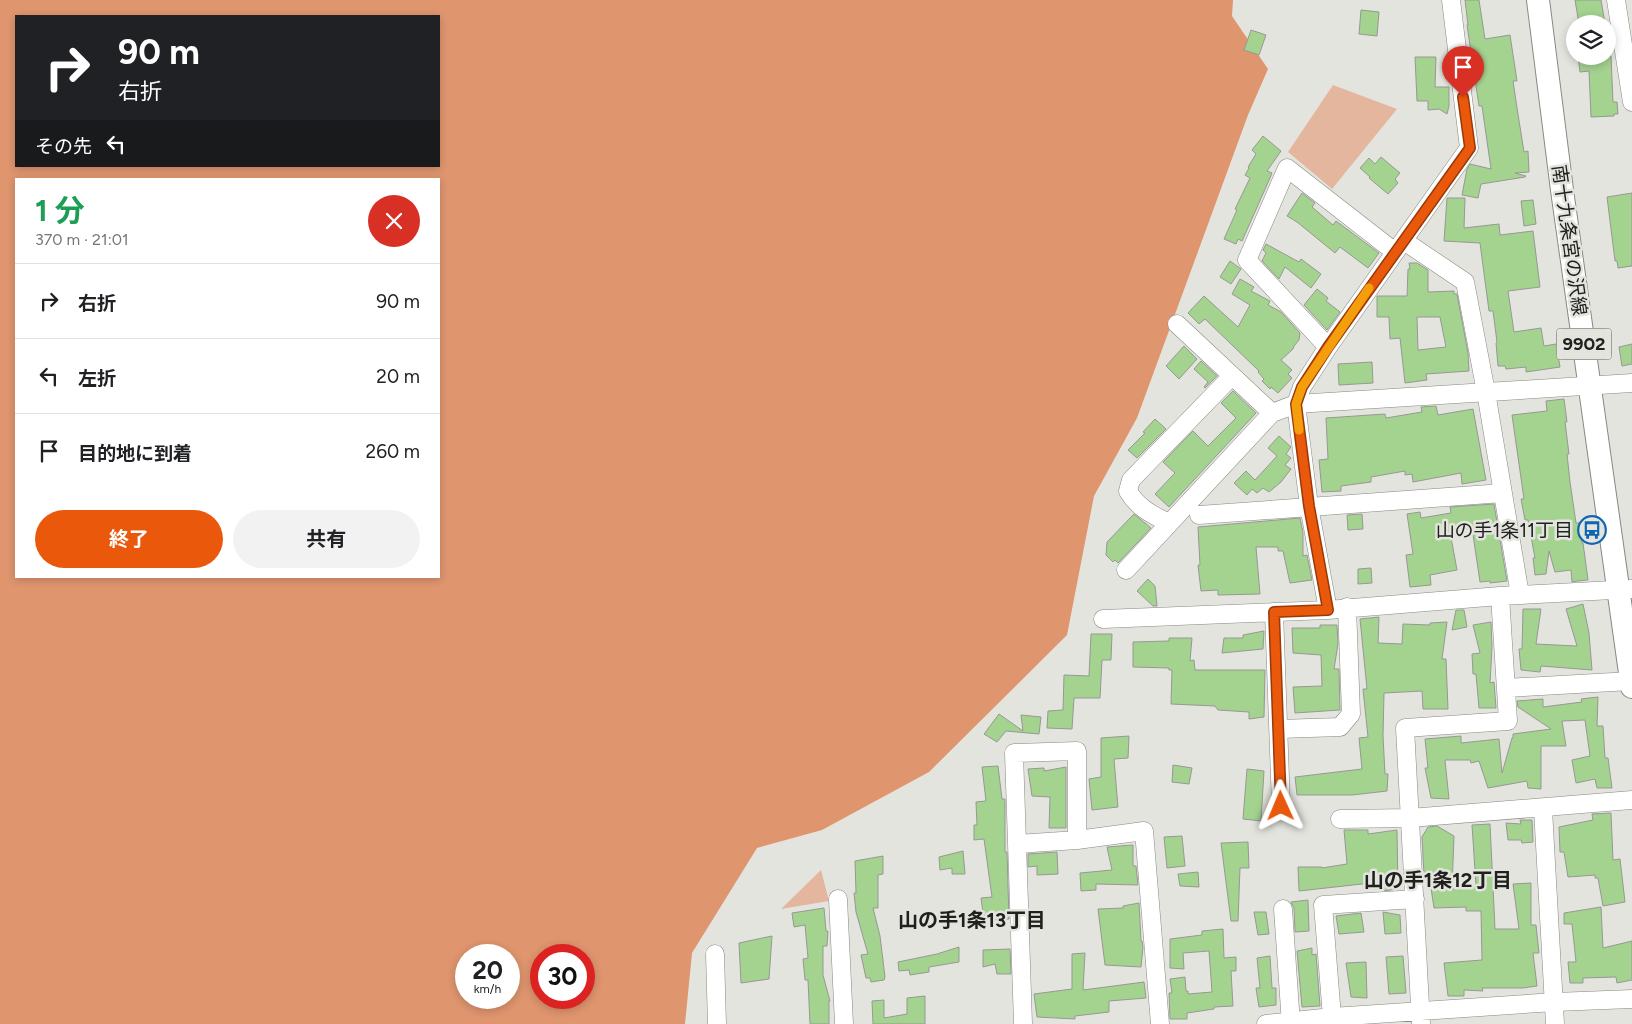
<!DOCTYPE html>
<html lang="ja">
<head>
<meta charset="utf-8">
<style>
	:root { --surface:#fff; --page:#f2f2f2; --text:#202124; --muted:#757577; --line:#e0e0e0; --accent:#ea580c }
	body { margin:0; font-family:Figtree,"Noto Sans JP",sans-serif; background:var(--page); color:var(--text); height:100vh; display:flex; flex-direction:column; font-size:19px; white-space:nowrap }
	* { box-sizing:border-box; margin:0 }
	p { font-size:16px; color:var(--muted) }
	.icon { flex:none; width:28px; height:28px; fill:none; stroke:currentColor; stroke-width:2; stroke-linecap:round; stroke-linejoin:round }
	.map { position:relative; flex:1; overflow:hidden }
	.side { position:absolute; left:15px; top:178px; width:425px; height:400px; display:flex; flex-direction:column; background:var(--surface); border-radius:0px; box-shadow:0 2px 8px #0003 }
	.side>* { flex:none }
	.hud { position:absolute; left:15px; top:15px; width:425px; height:152px; border-radius:0px; box-shadow:0 2px 8px #0003; background:#202124; color:#fff; overflow:hidden }
	.controls { position:absolute; left:1566px; top:15px; display:grid; gap:10px }
	.controls a { display:grid; place-items:center; width:50px; height:50px; border-radius:50%; background:var(--surface); box-shadow:0 2px 8px #0003; font-size:25px }
	.speed { position:absolute; left:455px; top:944px; display:flex; gap:10px; font-size:25px; font-weight:700; text-align:center }
	.speed>* { display:grid; place-content:center; width:65px; height:65px; border-radius:50%; background:var(--surface); box-shadow:0 2px 8px #0003; line-height:1 }
	.speed small { font-size:12px; font-weight:400 }
	.speed .limit { border:8px solid #d22; background:#fff; color:#111 }
	.pin { position:absolute; display:grid; place-items:center; width:42px; height:42px; color:#fff; margin:-51px -21px; border-radius:50% 50% 50% 0; rotate:-45deg; box-shadow:0 0 5px #0007 }
	.pin .icon { rotate:45deg }
	.me { position:absolute; width:55px; margin:-28px; rotate:359deg; stroke-linejoin:round; filter:drop-shadow(0 0 4px #0008) }
	.turn { display:flex; align-items:center; gap:18px; height:105px; padding:0 20px; font-size:22px }
	.turn .icon { width:65px; height:65px; stroke-width:2.5 }
	.turn b { display:block; font-size:35px; line-height:42px }
	.then { display:flex; align-items:center; height:48px; padding:0 20px; background:#0003; gap:10px; font-size:19px }
	.round { display:grid; place-items:center; flex:none; width:52px; height:52px; border-radius:26px; background:var(--page) }
	.summary { display:flex; align-items:center; justify-content:space-between; height:85px; padding:0 20px }
	h1 { font-size:30px; font-weight:700; line-height:38px; color:#1e9e55 }
	.cta { display:flex; gap:10px; margin-top:auto; padding:10px 20px }
	.cta a { flex:1; height:58px; border-radius:30px; background:var(--accent); color:#fff; font-size:20px; font-weight:700; line-height:58px; text-align:center }
	.cta a+a { background:var(--page); color:var(--text) }
	ul { padding:0; list-style:none }
	li { display:flex; align-items:center; gap:15px; height:75px; padding:0 20px; border-top:1px solid var(--line) }
	li div { flex:1 }
	li b { display:block; font-size:19px }
	li em { font-style:normal }
	.map>svg:first-child { display:block }
	.green { fill:#e5b69e }
	.forest { fill:#df956e; fill-rule:evenodd }
	.building { fill:#a4d28f; stroke:#969994; fill-rule:evenodd }
	.lines { fill:none; stroke-linecap:round; stroke-linejoin:round }
	.minor-casing { stroke:#888882; stroke-width:19 }
	.major-casing { stroke:#888882; stroke-width:24 }
	.minor { stroke:#fff; stroke-width:18 }
	.major { stroke:#fff; stroke-width:22 }
	.route-casing { stroke:#983908; stroke-width:12 }
	.route { stroke:#ea580c; stroke-width:9 }
	.slow { stroke:#f59e0b; stroke-width:9 }
	.labels { text-anchor:middle; stroke-width:5; stroke-linejoin:round; paint-order:stroke }
	.shield { fill:#e4e4de; stroke:#5b5b58; stroke-width:1 }
	.shield-label { font-size:18px; font-weight:bold; fill:#20201e }
	.street-label { font-size:19px; fill:#20201e; stroke:#e4e4de }
	.poi-label { font-size:19px; fill:#20201e; stroke:#e4e4de; text-anchor:end }
	.neighbourhood-label { font-size:20px; font-weight:bold; fill:#20201e; stroke:#e4e4de }
</style>
</head>
<body>
<div class="map">
<svg width="1632" height="1024" viewBox="0 0 1632 1024">
	<rect width="100%" height="100%" fill="#e4e4de"/>
	<!-- green -->
	<path class="green" d="M1333,85L1397,109L1332,189L1288,152Z
		M821,870L829,901L781,909Z"/>
	<!-- forest -->
	<path class="forest" d="M0,0H1233L1232,16L1268,69L1248,115L1137,418L1094,496L1067,635L929,772L822,830L757,848L692,953L685,1024H0ZM16,16H439V166H16ZM16,179H439V576H16ZM466,955H509V998H466ZM541,955H584V998H541Z"/>
	<!-- building -->
	<path class="building" d="M1465,0H1479L1485,39L1510,35L1517,81H1513L1517,108L1524,152L1528,151L1529,172L1515,173L1526,176L1525,177L1481,184L1478,198L1462,195L1467,169L1470,164L1491,169L1482,106H1479L1467,25H1468Z
		M1575,0H1601L1605,24H1579Z
		M1361,10L1379,12L1377,36L1359,34Z
		M1251,30L1266,35L1259,55L1244,50Z
		M1578,56H1611L1613,102H1617L1618,114H1614V116L1591,117L1589,71L1580,72Z
		M1415,57H1436L1435,87H1449V106L1447,114L1439,109L1428,110V101H1417Z
		M1263,136L1281,151L1267,171L1272,173L1270,178L1242,241L1238,239L1236,244L1224,239L1237,210L1235,209L1250,178L1245,175L1249,168L1248,167L1256,154L1252,150Z
		M1381,157L1400,173L1395,179L1398,183L1388,194L1369,178L1370,177L1360,168L1369,158L1375,164Z
		M1302,193L1315,203L1312,207L1333,225L1336,221L1379,253L1368,268L1340,247L1335,253L1297,222L1287,216Z
		M1632,193V266L1618,268L1617,261H1615L1607,197Z
		M1447,198H1465L1464,228L1499,224L1500,235L1533,231L1540,287L1508,291L1514,332L1541,328L1544,346L1556,344L1560,367L1526,372V367L1506,369L1505,366H1498L1496,343L1497,342L1493,311H1489L1480,243L1444,241Z
		M1533,200L1536,224L1524,226L1521,201Z
		M1266,244L1299,262L1301,259L1321,274L1311,288L1285,267L1279,279L1262,261L1266,253L1263,250Z
		M1230,261L1241,269L1231,284L1220,277Z
		M1409,263H1417L1428,270V292L1454,291V294H1457L1468,353L1469,371L1426,374L1427,380L1405,383L1400,338L1390,339L1389,317H1377V296H1407L1408,269H1410ZM1417,317H1440L1446,347L1418,350Z
		M1240,279L1254,287L1251,291L1270,301L1268,305L1281,312L1300,333L1299,340L1294,346L1293,349L1281,360L1292,370L1288,374L1292,378L1278,393L1271,387L1270,389L1262,381L1264,379L1258,372L1259,371L1205,319L1199,324L1188,313L1204,296L1238,327L1250,305L1232,294Z
		M1317,289L1328,298L1326,301L1340,312L1327,330L1304,305Z
		M1632,344V364L1622,366L1619,347Z
		M1184,346L1197,359L1179,379L1166,366Z
		M1201,361L1217,376L1205,388L1204,387L1208,382L1194,369Z
		M1372,362L1373,383L1339,385L1338,364Z
		M1233,391L1256,413L1169,507L1155,494L1175,473L1163,462L1193,431L1208,446L1236,418L1221,403Z
		M1564,399L1567,422H1565L1569,454H1567L1570,482L1576,523H1579L1582,543H1583L1588,580L1577,581L1572,582L1571,570L1555,572L1549,551L1546,574L1535,575L1533,558H1535L1528,520H1525L1521,499H1524L1512,415L1547,411L1546,401Z
		M1436,406L1438,415L1473,409L1486,480L1462,484L1461,473L1413,482L1412,474L1405,475V471L1371,477V482L1341,486V491L1322,492L1319,460L1328,459L1326,418L1385,414L1386,418L1422,412L1421,407Z
		M1155,419L1166,429L1137,458L1128,450L1145,433L1143,432Z
		M1279,436L1291,447L1286,454L1291,458L1285,465L1291,469L1281,482L1269,492L1263,488L1257,493L1252,489L1247,495L1234,483L1246,471L1255,480L1277,456L1268,448Z
		M1494,504L1507,581L1490,583V581L1480,582L1472,528L1450,532L1457,570L1430,575L1431,585L1410,587L1406,555L1413,554L1407,514L1420,512L1421,518L1451,513L1450,507Z
		M1134,514L1151,528L1118,563L1115,560L1113,562L1106,555L1107,542Z
		M1362,514L1363,529L1348,530L1347,515Z
		M1300,518L1303,533V556L1307,555L1312,580L1290,583L1283,551H1278V547H1256L1260,594L1218,595V590L1201,591L1198,565H1200L1198,527Z
		M1371,568L1372,583L1358,584V569Z
		M1148,579L1155,586L1157,606H1153L1137,591Z
		M1583,604L1589,633L1592,670L1541,666L1540,672L1521,670L1519,649H1522L1523,609H1541L1536,644L1577,646L1566,609Z
		M1456,610H1464L1467,627L1452,630Z
		M1379,617L1378,643L1402,644L1403,624L1430,625V623L1447,622L1442,659H1446L1448,709H1423L1422,691L1384,693L1383,736L1385,774H1388L1387,791L1352,795H1297L1295,777L1362,769L1359,738L1368,737L1363,689H1367L1360,619Z
		M1491,622L1492,647L1490,683L1494,682L1496,708H1479L1476,674H1473L1472,654L1480,653L1473,625Z
		M1320,625H1337L1338,644L1334,669H1339L1340,710L1295,713L1293,687L1322,686L1321,655L1293,653L1292,628H1320Z
		M1264,631L1263,649L1222,653L1224,638H1243V635Z
		M1091,634H1112L1111,660H1102L1100,698H1074L1072,729L1047,728L1048,711L1063,710L1064,675L1089,676Z
		M1169,638H1192L1190,661L1194,660L1195,670H1265L1264,717L1249,719V712L1218,710L1215,706L1171,704L1172,670H1169V668L1133,667V642L1169,641Z
		M1598,697L1597,726H1603L1605,758H1608L1612,788H1597L1595,779L1576,783L1572,760L1590,756L1585,720L1562,721L1566,746H1541V789L1528,788L1527,781L1488,788L1479,761L1471,763L1470,760H1445L1449,799L1431,798L1425,768H1428L1425,739L1461,736V743L1499,739L1502,773L1512,738H1513V734L1551,729L1518,707L1517,701L1543,699V707L1582,702L1581,699Z
		M999,714L1023,731L1021,715L1041,717L1039,734L1006,731L997,742L984,734Z
		M1129,736L1128,758L1114,759L1118,807L1092,810L1089,779L1101,777V738Z
		M1173,765L1192,768L1189,784L1172,782Z
		M998,766L1002,799H1005V852H1007L1009,919L984,920L981,898L992,897L984,839L974,840V825H977L976,802L986,801L982,767Z
		M1066,767V828H1049L1050,797L1032,796L1028,769L1044,768V771Z
		M1247,769L1264,771L1261,821L1243,819Z
		M1611,813L1613,860L1620,859L1625,902L1603,906L1598,878H1595V875L1568,877L1564,852H1560L1559,827L1593,820L1592,814Z
		M1520,820H1532L1533,842L1522,843L1521,840H1508L1506,823L1521,824Z
		M1490,824L1495,929H1519L1513,884L1531,883V925H1536L1539,953H1533L1537,986L1523,988H1482L1483,991L1464,990V996H1448L1444,963L1482,960L1481,911H1466V907L1434,908L1429,875H1424L1422,837L1428,827L1437,826L1454,836L1452,889L1476,886L1472,825Z
		M1344,830H1368V834L1397,830L1398,889L1382,891L1380,882L1299,891L1298,867H1322V868L1347,864Z
		M1182,836L1185,866L1167,868L1164,837Z
		M1248,842L1249,868H1240L1238,921H1231L1221,843Z
		M1133,845V866H1136L1138,885L1096,884V890L1081,891L1080,873L1112,870L1107,847Z
		M963,851L965,874H952V868L940,870L939,857Z
		M1057,852L1058,874L1037,875V866L1028,867V854Z
		M883,856V874L878,875V908H873L880,936L885,977L884,980L871,982L870,978H866L861,955L868,954L856,912L854,893H856L855,861Z
		M1198,872L1199,887L1180,886L1178,874Z
		M1308,900L1309,931L1295,932L1294,908L1291,902Z
		M1139,903L1141,941H1142L1143,947L1141,967L1105,965L1098,909L1123,908V906Z
		M1601,907L1603,948L1632,941V980L1617,983L1616,977L1583,978V983H1570L1568,962H1576L1572,924H1564V913Z
		M824,908L826,931H828L827,946H823V975L830,1001H829V1024H810L808,980H805L803,959L808,958L805,925L794,927L792,913Z
		M1254,912H1266L1269,934L1258,935Z
		M1383,912L1400,915L1401,933L1385,934Z
		M1361,913L1364,932L1339,934L1336,916Z
		M1223,929L1224,958L1236,957V971H1231L1233,1006L1214,1007V1009L1187,1013V1019H1170L1169,993H1172L1170,979L1185,977L1186,991H1188V994L1212,992L1209,951L1183,953L1184,969L1170,968V939L1202,935V931Z
		M772,936L769,979L741,983L739,943Z
		M959,947V962L929,967V972L910,975L909,970L899,971L898,962L937,954Z
		M1312,948V955L1316,954L1320,1006L1302,1007L1297,951Z
		M1010,949L1011,974H997L995,964L983,967V950Z
		M1085,953L1083,990L1144,982L1146,998L1109,1001V1012L1075,1016V1019L1037,1017L1034,994L1072,989V954Z
		M1270,956L1272,988H1276V1005L1259,1007L1256,988H1260L1257,958Z
		M1403,956L1406,993L1389,994L1386,957Z
		M1366,962L1367,998L1351,997L1346,963Z
		M925,996V1024H873L872,1001L884,1000V1018L907,1014V998Z"/>
	<g class="lines">
		<defs>
			<path id="minor" d="M1616,0L1632,102
				M1404,241L1465,282L1486,392L1520,595
				M1177,324L1272,413
				M1328,347L1247,260L1287,168L1395,252
				M1199,515L1503,493
				M1169,523C1152,515 1137,507 1128,491L1131,480L1232,376
				M1126,570L1272,413L1296,404L1302,387L1328,347L1469,148L1451,0
				M1328,610L1309,506L1296,404L1632,383
				M1274,612L1281,806
				M1103,619L1328,610L1500,596L1632,589
				M1506,688L1631,681
				M1279,729L1340,727L1351,714L1347,607
				M1543,809L1555,1024
				M1340,819L1410,818L1632,800
				M1017,844L1077,840L1144,831L1160,1024
				M838,899L844,1024
				M1283,909L1291,1024
				M715,954L717,1024
				M1332,1017L1323,905L1415,899
				M1023,1024L1014,753L1077,751V840
				M1266,1024L1332,1017L1555,1002L1632,999
				M1421,1024L1405,728L1508,721L1500,596"/>
			<path id="major" d="M1538,0L1562,190L1632,687"/>
		</defs>
		<!-- minor casing -->
		<use href="#minor" class="minor-casing"/>
		<!-- major casing -->
		<use href="#major" class="major-casing"/>
		<!-- minor -->
		<use href="#minor" class="minor"/>
		<!-- major -->
		<use href="#major" class="major"/>
	</g>
	<g class="lines">
		<defs>
			<path id="route" d="M1281,806L1274,612L1328,610L1309,506L1296,404L1302,387L1328,347L1470,148L1463,97"/>
		</defs>
		<!-- route casing -->
		<use href="#route" class="route-casing"/>
		<!-- route -->
		<use href="#route" class="route"/>
		<!-- slow -->
		<path class="slow" d="M1299,430L1296,404L1302,387L1369,288"/>
	</g>
	<!-- icons -->
	<defs>
		<symbol id="bus-ring" viewBox="-11 -11 22 22"><circle r="9.5" fill="#e4e4de" stroke="#1065b3" stroke-width="1.5"/><path d="M-5-6H5V4H4V6H2V4H-2V6H-4V4H-5ZM-3.5-4V0h7V-4ZM-3.5 1.2v1.5H-2V1.2ZM2 1.2v1.5H3.5V1.2Z" fill="#1065b3"/></symbol>
	</defs>
	<g fill-rule="evenodd">
		<use href="#bus-ring" x="1576" y="514" width="32" height="32"/>
	</g>
	<g class="labels">
		<!-- shield labels -->
		<rect class="shield" x="1556.5" y="328.5" width="55" height="31" rx="4"/>
		<g class="shield-label">
			<text x="1584" y="350">9902</text>
		</g>
		<!-- street labels -->
		<g class="street-label">
			<text transform="translate(1570 240) rotate(82)" y="7">南十九条宮の沢線</text>
		</g>
		<!-- poi labels -->
		<g class="poi-label">
			<text x="1573" y="537">山の手1条11丁目</text>
		</g>
		<!-- neighbourhood labels -->
		<g class="neighbourhood-label">
			<text x="1438" y="887">山の手1条12丁目</text>
			<text x="972" y="927">山の手1条13丁目</text>
		</g>
	</g>
</svg>
<div class="controls">
<a><svg class="icon" aria-label="layers" viewBox="0 0 24 24"><path d="M12 4l9 5-9 5-9-5zM3 14l9 5 9-5"/></svg></a>
</div>
<div class="speed"><div>20<small>km/h</small></div><div class="limit">30</div></div>
<div class="pin" style="left:1463px;top:97px;background:#d93025"><svg class="icon" aria-label="arrive" viewBox="0 0 24 24"><path d="M6 21V4h12l-3 4 3 4H6"/></svg></div>
<svg class="me" style="left:1281px;top:806px" viewBox="-20 -20 40 40"><path d="M0-17L14 15 0 8-14 15z" fill="#ea580c" stroke="#fff" stroke-width="4"/></svg>
<div class="hud">
<div class="turn"><svg class="icon" aria-label="right" viewBox="0 0 24 24"><path d="M7 20v-9h11M14 6l5 5-5 5"/></svg><div><b>90 m</b>右折</div></div>
<div class="then">その先<svg class="icon" aria-label="left" viewBox="0 0 24 24"><path d="M17 20v-9H6M10 6l-5 5 5 5"/></svg></div>
</div>
<section class="side">
<div class="summary"><div><h1>1 分</h1><p>370 m · 21:01</p></div><a class="round" style="background:#d93025;color:#fff"><svg class="icon" aria-label="close" viewBox="0 0 24 24"><path d="M6 6l12 12M18 6L6 18"/></svg></a></div>
<ul>
<li><svg class="icon" aria-label="right" viewBox="0 0 24 24"><path d="M7 20v-9h11M14 6l5 5-5 5"/></svg><div><b>右折</b></div><em>90 m</em></li>
<li><svg class="icon" aria-label="left" viewBox="0 0 24 24"><path d="M17 20v-9H6M10 6l-5 5 5 5"/></svg><div><b>左折</b></div><em>20 m</em></li>
<li><svg class="icon" aria-label="arrive" viewBox="0 0 24 24"><path d="M6 21V4h12l-3 4 3 4H6"/></svg><div><b>目的地に到着</b></div><em>260 m</em></li>
</ul>
<div class="cta"><a>終了</a><a>共有</a></div>
</section>
</div>
</body>
</html>
